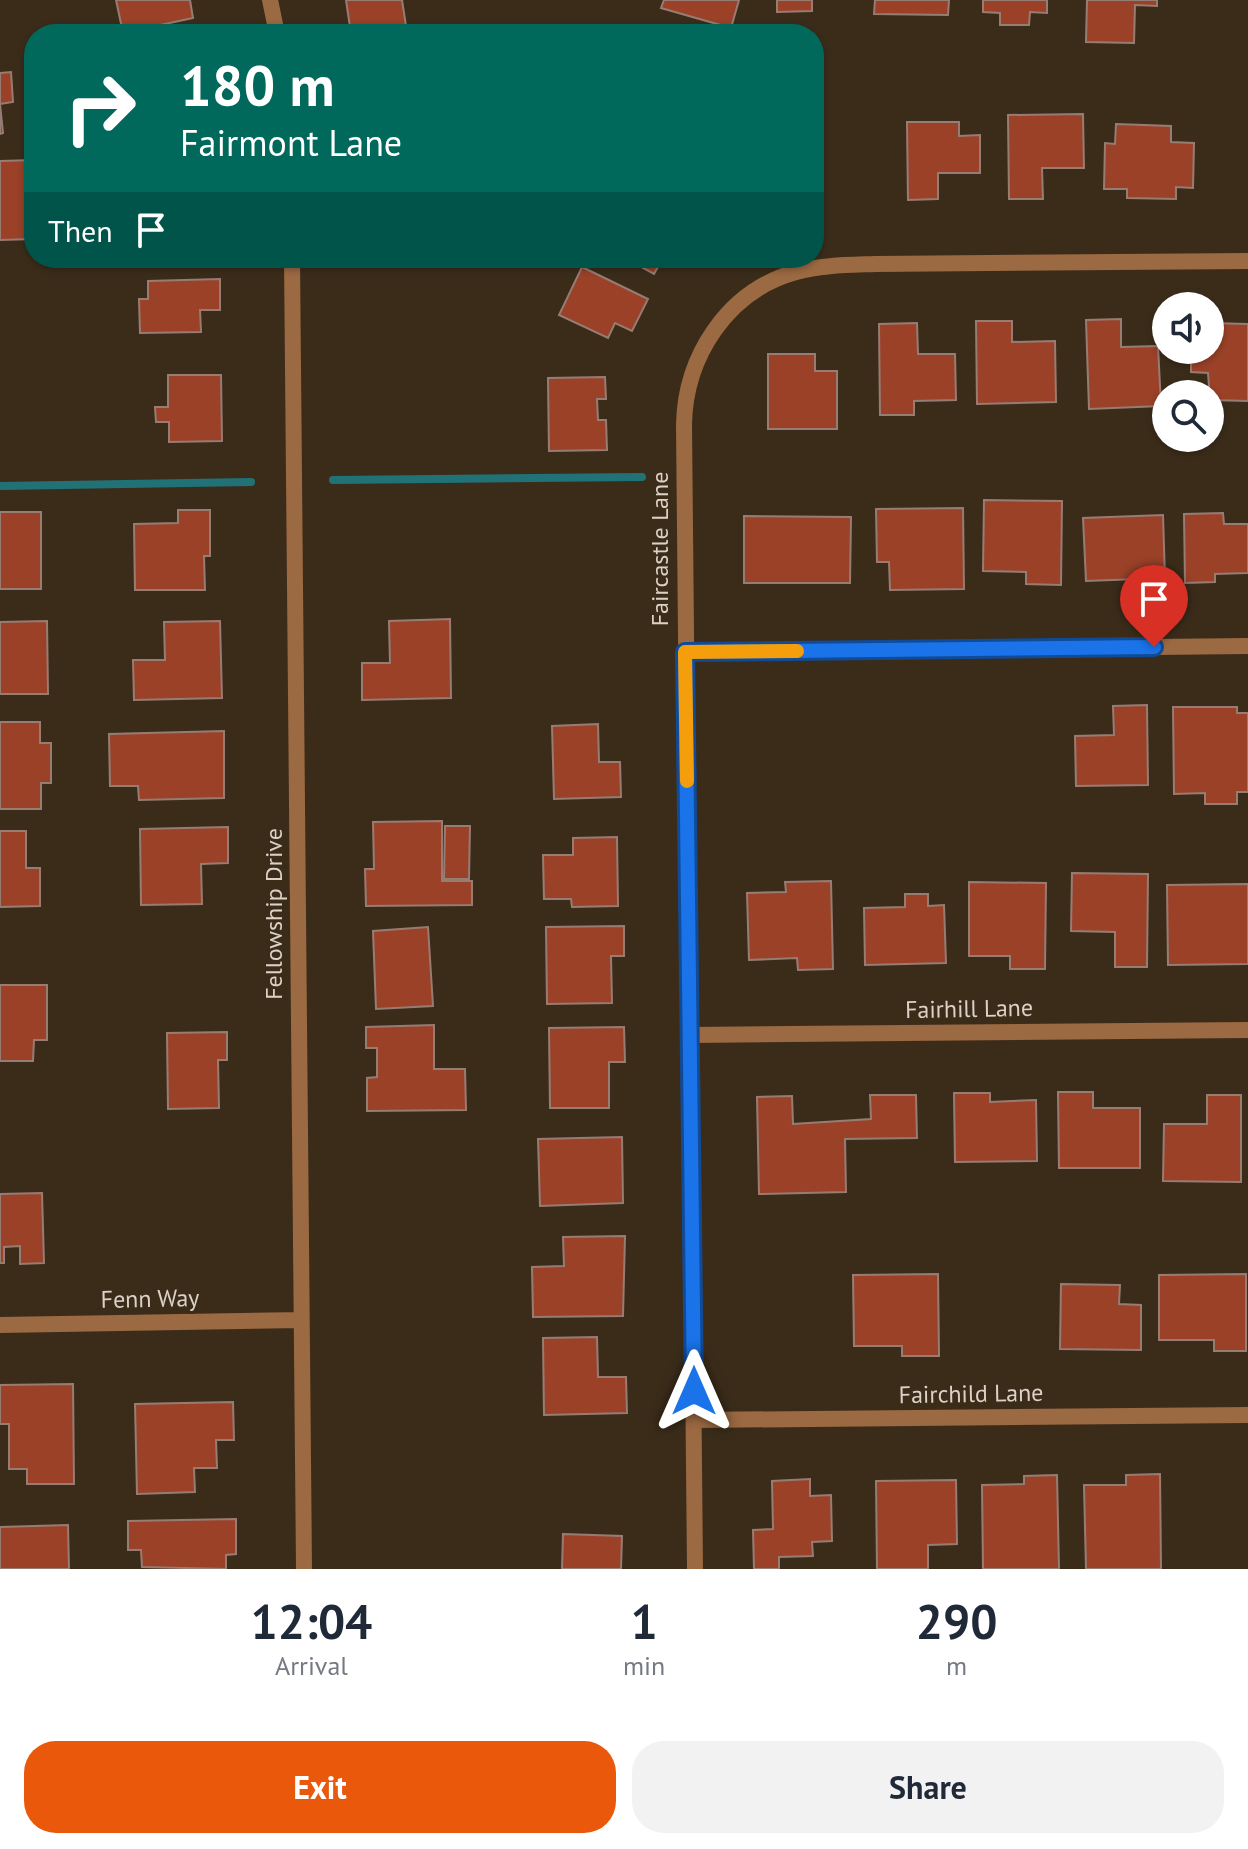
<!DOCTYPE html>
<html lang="en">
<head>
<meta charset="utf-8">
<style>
	:root { --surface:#fff; --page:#f2f2f3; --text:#1f2937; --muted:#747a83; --accent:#ea580c }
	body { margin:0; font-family:"PT Sans",sans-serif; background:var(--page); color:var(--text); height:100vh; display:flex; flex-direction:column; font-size:30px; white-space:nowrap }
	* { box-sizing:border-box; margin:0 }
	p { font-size:26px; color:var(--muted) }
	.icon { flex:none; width:44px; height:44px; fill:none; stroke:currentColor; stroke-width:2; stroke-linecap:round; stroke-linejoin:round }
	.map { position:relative; height:1569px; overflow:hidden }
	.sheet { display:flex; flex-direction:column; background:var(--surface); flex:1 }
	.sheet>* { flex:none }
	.hud { position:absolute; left:24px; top:24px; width:800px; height:244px; border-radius:32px; box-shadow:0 2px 6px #0004; background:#00695c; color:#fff; overflow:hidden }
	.tools { position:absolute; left:1152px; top:292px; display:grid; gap:16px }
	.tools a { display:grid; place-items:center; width:72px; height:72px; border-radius:50%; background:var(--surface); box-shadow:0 2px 6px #0004; font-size:40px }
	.pin { position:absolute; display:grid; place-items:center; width:68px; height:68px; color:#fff; margin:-82px -34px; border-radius:50% 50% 50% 0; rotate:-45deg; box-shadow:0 0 8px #0007 }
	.pin .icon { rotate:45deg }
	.me { position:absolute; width:88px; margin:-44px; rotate:0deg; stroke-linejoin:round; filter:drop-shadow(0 0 6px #0008) }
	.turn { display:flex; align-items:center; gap:28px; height:168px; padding:0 24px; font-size:36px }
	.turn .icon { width:104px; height:104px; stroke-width:2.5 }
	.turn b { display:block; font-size:56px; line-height:68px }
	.then { display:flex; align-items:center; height:76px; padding:0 24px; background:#0003; gap:16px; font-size:30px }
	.eta { display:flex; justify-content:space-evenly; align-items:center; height:136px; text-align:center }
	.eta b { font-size:48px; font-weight:700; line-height:56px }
	.primary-button { display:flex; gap:16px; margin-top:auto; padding:16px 24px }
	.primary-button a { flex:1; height:92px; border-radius:32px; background:var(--accent); color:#fff; font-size:32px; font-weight:700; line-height:92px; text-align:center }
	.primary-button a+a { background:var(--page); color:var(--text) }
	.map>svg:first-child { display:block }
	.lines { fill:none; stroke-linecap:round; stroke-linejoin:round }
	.stream { stroke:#217277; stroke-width:8 }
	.building { fill:#9a4128; stroke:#977c74; stroke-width:2 }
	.street { stroke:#9b6942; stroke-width:16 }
	.route-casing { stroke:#114b97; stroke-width:20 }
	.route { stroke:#1a73e8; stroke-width:14 }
	.slow { stroke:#f59e0b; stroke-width:14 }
	.labels { text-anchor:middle; stroke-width:6; stroke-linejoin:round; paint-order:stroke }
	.street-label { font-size:24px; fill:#dbd1c6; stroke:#3b2c1a }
</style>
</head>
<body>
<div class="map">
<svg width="1248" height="1569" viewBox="0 0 1248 1569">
	<rect width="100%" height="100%" fill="#3b2c1a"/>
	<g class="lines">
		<!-- stream -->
		<path class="stream" d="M333,480L642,477
			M0,486L251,482"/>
	</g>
	<!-- building -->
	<path class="building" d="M116,0H190L193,18L123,33Z
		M346,0H402L406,26L351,34Z
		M664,0H739L731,28L661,8Z
		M777,0H812V11L777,12Z
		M875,0H949L948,15L874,14Z
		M983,0H1047V13L1030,12L1029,25H1000V13L983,12Z
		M1087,0H1157V6L1135,5L1134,43L1086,42Z
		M11,72L13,102L0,104L3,133L0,134V73Z
		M1083,114L1084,168H1042L1043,199H1009L1008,115Z
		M907,122H959V136L980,135V173H938V199L908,200Z
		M1116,124L1171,126V142L1194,143L1193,188L1176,187V199L1127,198V189H1104L1105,143L1115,144Z
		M34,160V239L0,240V161Z
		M625,258H663L654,274Z
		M582,267L648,299L632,331L615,323L608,338L559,315Z
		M220,279V310H200L201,332L140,333L139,299H148V281Z
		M1121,319V347L1158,346L1161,406L1089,409L1086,320Z
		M976,321H1012V342L1055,341L1056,402L977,404Z
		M917,323L918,354H955L956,400L914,401V415H880L879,324Z
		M1210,323L1248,324V401L1210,400L1208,373L1191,372V350H1210Z
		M768,354H815V371H837V429H768Z
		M168,375H221L222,441L169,442V422H156L155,407H168Z
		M605,377L606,399H597L598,420H606L607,450L549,451L548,378Z
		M984,500L1062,501L1061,585L1026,584V572L983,571Z
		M963,508L964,589L890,590L889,562H877L876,509Z
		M178,510H210V556H204L205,590H135L134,524L178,523Z
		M0,512H41V589H0Z
		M1223,513L1224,524H1248V573L1215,574V582L1185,583L1184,514Z
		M1163,515L1165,578L1086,581L1083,518Z
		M744,516L851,517L850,583H744Z
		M450,619L451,698L362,700V663H390L389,621Z
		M47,621L48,694H0V622Z
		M220,621L222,698L134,700L133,660H165L164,622Z
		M1147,705L1148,785L1076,786L1075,736L1114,735L1113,706Z
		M1173,707H1237V713H1248V792H1237V804H1205V793L1174,794Z
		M0,722H40V743H51V783H41V809H0Z
		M598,724L599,762H620L621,797L554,799L552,726Z
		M224,731V798L139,800L138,786H110L109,734Z
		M442,821V881H472V905L366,906L365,869H374L373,822Z
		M445,826H470L469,879H444Z
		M228,827V863L201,864L202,904L141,905L140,829Z
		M0,831H26V868H40V906L0,907Z
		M617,837L618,906L572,907L571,899H544L543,855H573V838Z
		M1072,873L1148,874L1147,967H1115V932L1071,931Z
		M831,881L833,969L798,970L797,958L749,960L747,893L786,892L785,882Z
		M969,882L1046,883L1045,969H1010V956H969Z
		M1248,884V964L1168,965L1167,885Z
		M905,894H928V906L944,905L946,963L865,965L864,908L905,907Z
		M624,926V956H611L612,1003L547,1004L546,927Z
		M428,927L433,1006L376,1009L373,931Z
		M0,985H47V1040H34L33,1061H0Z
		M434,1025V1069H465L466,1110L367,1111V1078L377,1077V1048H366V1027Z
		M624,1027L625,1062H609V1108H550L549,1028Z
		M227,1032V1060H218L219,1108L168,1109L167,1033Z
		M1058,1092H1093V1108H1140V1168H1059Z
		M954,1093H990V1102L1036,1100L1037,1161L955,1162Z
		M870,1095H916L917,1138L845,1139L846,1192L759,1194L757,1097L792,1096L793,1124L871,1119Z
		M1207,1095H1241V1182L1163,1181L1164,1124H1207Z
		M622,1137L623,1203L540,1206L538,1139Z
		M42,1193L44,1263L20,1264V1246L4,1247V1263H0V1194Z
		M625,1236L623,1316L533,1317L532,1267L564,1266L563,1237Z
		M938,1274L939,1356H902V1346H854L853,1275Z
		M1246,1274V1351H1214V1340H1159V1275Z
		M1061,1284L1120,1285L1119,1304L1141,1305V1350L1060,1349Z
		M597,1337L598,1377H626L627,1413L544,1415L543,1338Z
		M73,1384L74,1484H27V1469H9V1424H0V1385Z
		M233,1402L234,1440H216L217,1468H194L195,1492L137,1494L135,1404Z
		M1160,1474L1161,1569H1086L1084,1485H1126V1475Z
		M1057,1475L1059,1569H983L982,1485L1024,1484V1476Z
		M810,1479V1496L831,1495L832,1541L812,1542L813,1556L779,1557V1569H754L753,1530L773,1529L772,1481Z
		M956,1480L957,1544L928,1545V1569H877L876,1481Z
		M236,1519V1554L226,1555V1569L142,1567L141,1550H128V1521Z
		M68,1525L69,1569H0V1527Z
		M563,1534L622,1536L621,1569H562Z"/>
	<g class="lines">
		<!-- street -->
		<path class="street" d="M270,0L277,34
			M292,258L304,1569
			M685,652L1248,646
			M691,1035L1248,1030
			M0,1325L301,1320
			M694,1420L1248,1415
			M695,1569L684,425C685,357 727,291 796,272C821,265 849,265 875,264L1248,261"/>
	</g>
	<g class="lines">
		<defs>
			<path id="route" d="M694,1391L685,652L1154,647"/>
		</defs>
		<!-- route casing -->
		<use href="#route" class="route-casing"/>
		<!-- route -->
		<use href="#route" class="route"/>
		<!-- slow -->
		<path class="slow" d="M687,781L685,652L797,651"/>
	</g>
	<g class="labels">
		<!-- street labels -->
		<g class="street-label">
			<text transform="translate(660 549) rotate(-90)" y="8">Faircastle Lane</text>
			<text transform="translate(274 914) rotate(-90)" y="8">Fellowship Drive</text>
			<text transform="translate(969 1009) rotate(-1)" y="8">Fairhill Lane</text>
			<text transform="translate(150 1299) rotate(-1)" y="8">Fenn Way</text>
			<text transform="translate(971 1394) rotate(-1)" y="8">Fairchild Lane</text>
		</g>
	</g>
</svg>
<div class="tools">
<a><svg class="icon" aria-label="sound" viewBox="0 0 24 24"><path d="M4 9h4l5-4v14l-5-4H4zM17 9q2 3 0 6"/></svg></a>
<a><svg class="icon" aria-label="search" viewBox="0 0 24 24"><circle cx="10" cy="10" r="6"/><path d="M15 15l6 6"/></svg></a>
</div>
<div class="pin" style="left:1154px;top:647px;background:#d93025"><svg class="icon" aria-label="arrive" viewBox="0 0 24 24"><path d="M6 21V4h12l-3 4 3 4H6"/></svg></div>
<svg class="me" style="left:694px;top:1391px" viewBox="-20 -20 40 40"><path d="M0-17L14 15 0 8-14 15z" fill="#1a73e8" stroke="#fff" stroke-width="4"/></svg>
<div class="hud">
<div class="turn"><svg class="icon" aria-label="right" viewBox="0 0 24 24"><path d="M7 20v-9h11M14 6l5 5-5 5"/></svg><div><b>180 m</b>Fairmont Lane</div></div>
<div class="then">Then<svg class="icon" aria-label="arrive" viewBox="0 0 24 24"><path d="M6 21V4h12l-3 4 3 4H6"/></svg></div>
</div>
</div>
<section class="sheet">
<div class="eta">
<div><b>12:04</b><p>Arrival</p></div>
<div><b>1</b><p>min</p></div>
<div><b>290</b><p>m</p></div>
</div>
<div class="primary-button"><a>Exit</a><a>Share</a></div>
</section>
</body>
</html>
